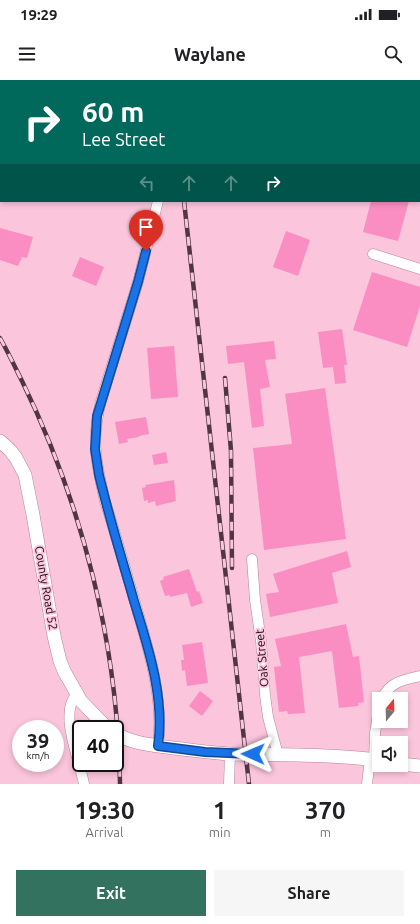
<!DOCTYPE html>
<html lang="en">
<head>
<meta charset="utf-8">
<style>
	:root { --surface:#fff; --page:#f6f6f6; --text:#202124; --muted:#757577; --accent:#33725e }
	body { margin:0; font-family:Ubuntu,sans-serif; background:var(--page); color:var(--text); height:100vh; display:flex; flex-direction:column; font-size:15px; white-space:nowrap }
	* { box-sizing:border-box; margin:0 }
	p { font-size:13px; color:var(--muted) }
	.icon { flex:none; width:22px; height:22px; fill:none; stroke:currentColor; stroke-width:2; stroke-linecap:round; stroke-linejoin:round }
	.map { position:relative; height:704px; overflow:hidden }
	.sheet { display:flex; flex-direction:column; background:var(--surface); flex:1 }
	.sheet>* { flex:none }
	.hud { position:absolute; left:0px; top:0px; width:420px; height:122px; box-shadow:0 2px 6px #0003; background:#00695c; color:#fff; overflow:hidden }
	.needle { width:26px; rotate:19deg }
	.controls { position:absolute; left:372px; top:612px; display:grid; gap:8px }
	.controls a { display:grid; place-items:center; width:36px; height:36px; border-radius:0px; background:var(--surface); box-shadow:0 2px 6px #0003; font-size:20px }
	.speed { position:absolute; left:12px; top:640px; display:flex; gap:8px; font-size:20px; font-weight:700; text-align:center }
	.speed>* { display:grid; place-content:center; width:52px; height:52px; border-radius:50%; background:var(--surface); box-shadow:0 2px 6px #0003; line-height:1 }
	.speed small { font-size:10px; font-weight:400 }
	.speed .limit { border:2px solid #111; border-radius:6px; background:#fff; color:#111 }
	.pin { position:absolute; display:grid; place-items:center; width:34px; height:34px; color:#fff; margin:-41px -17px; border-radius:50% 50% 50% 0; rotate:-45deg; box-shadow:0 0 4px #0007 }
	.pin .icon { rotate:45deg }
	.me { position:absolute; width:44px; margin:-22px; rotate:271deg; stroke-linejoin:round; filter:drop-shadow(0 0 3px #0008) }
	.turn { display:flex; align-items:center; gap:14px; height:84px; padding:0 16px; font-size:18px }
	.turn .icon { width:52px; height:52px; stroke-width:2.5 }
	.turn b { display:block; font-size:28px; line-height:34px }
	.lanes { display:flex; align-items:center; height:38px; padding:0 16px; background:#0003; justify-content:center; gap:20px; direction:ltr }
	.lanes .off { opacity:.35 }
	.eta { display:flex; justify-content:space-evenly; align-items:center; height:68px; text-align:center }
	.eta b { font-size:24px; font-weight:700; line-height:28px }
	.primary-button { display:flex; gap:8px; margin-top:auto; padding:8px 16px }
	.primary-button a { flex:1; height:46px; border-radius:0px; background:var(--accent); color:#fff; font-size:16px; font-weight:700; line-height:46px; text-align:center }
	.primary-button a+a { background:var(--page); color:var(--text) }
	.status { display:flex; justify-content:space-between; align-items:center; height:28px; padding:0 20px; background:var(--surface); direction:ltr }
	.status svg { height:11px; fill:currentColor }
	header { display:flex; justify-content:space-between; align-items:center; height:52px; padding:0 16px; background:var(--surface); font-size:18px; font-weight:700 }
	.map>svg:first-child { display:block }
	.building { fill:#fa8ec2 }
	.lines { fill:none; stroke-linecap:round; stroke-linejoin:round }
	.minor-casing { stroke:#b6849a; stroke-width:11 }
	.tertiary-casing { stroke:#b6849a; stroke-width:14 }
	.minor { stroke:#fff; stroke-width:10 }
	.tertiary { stroke:#fff; stroke-width:13 }
	.rail-casing { stroke:#503642; stroke-width:4.5 }
	.rail { stroke:#fbc5dc; stroke-width:3; stroke-dasharray:9; stroke-linecap:butt }
	.route-casing { stroke:#114b97; stroke-width:10 }
	.route { stroke:#1a73e8; stroke-width:7 }
	.labels { text-anchor:middle; stroke-width:3.5; stroke-linejoin:round; paint-order:stroke }
	.street-label { font-size:12px; fill:#1b0912; stroke:#fbc5dc }
</style>
</head>
<body>
<div class="status"><b>19:29</b><svg viewBox="0 0 49 12"><path d="M0 12V9h3v3zM5 12V6h3v6zM10 12V3h3v9zM15 12V0h3v12zM26 1h20v11H26zM47 4h2v5h-2z"/></svg></div>
<header><svg class="icon" aria-label="menu" viewBox="0 0 24 24"><path d="M4 6h16M4 12h16M4 18h16"/></svg>Waylane<svg class="icon" aria-label="search" viewBox="0 0 24 24"><circle cx="10" cy="10" r="6"/><path d="M15 15l6 6"/></svg></header>
<div class="map">
<svg width="420" height="704" viewBox="0 0 420 704">
	<rect width="100%" height="100%" fill="#fbc5dc"/>
	<!-- building -->
	<path class="building" d="M371,121H409L398,161L363,152Z
		M0,148L33,157L27,178L22,177L18,186L0,180Z
		M286,151L310,160L298,196L273,187Z
		M80,177L104,187L96,206L72,196Z
		M372,192L420,207V226L407,267L353,250Z
		M342,249L347,285H344L346,303L335,304L333,287L323,288L318,252Z
		M274,261L276,279L265,280L270,307L260,309L264,346L252,348L244,282L228,284L226,266Z
		M174,266L178,317L151,319L147,268Z
		M325,308L346,459L264,470L253,368L292,364L285,314Z
		M146,337L149,354L139,356V357L127,359L128,362L119,364L115,342Z
		M166,372L168,383L154,385L152,375Z
		M174,400L176,421L156,426L155,421L148,423V420L144,421L142,408L146,407L145,405Z
		M347,471L351,487L332,493L338,523L270,537L266,514L279,512L273,494Z
		M189,489L197,512L199,511L203,523L191,527L187,513L170,517V515L165,516L160,501L164,499L163,497Z
		M346,544L353,577L359,576L364,622L358,623L359,625L357,626L339,628L332,571L299,577L305,633L288,634L287,631L279,632L274,587L281,586L275,559Z
		M202,562L208,603L187,606L185,590L182,591L181,580H184L182,565Z
		M200,611L213,621L202,636L189,626Z"/>
	<g class="lines">
		<defs>
			<path id="minor" d="M52,0L54,1
				M78,0L79,1
				M192,1V0
				M373,174L420,189
				M252,479L255,520L261,561L265,615L268,637L278,675
				M77,614C58,632 80,681 84,704
				M382,619C389,602 403,600 420,596
				M158,666C164,619 149,571 136,526C126,491 116,456 105,421C96,383 91,360 101,321L138,202L158,121
				M374,680L375,653L379,627
				M229,704L230,674
				M367,704L370,679"/>
			<path id="tertiary" d="M0,361L10,370L16,378L25,395L33,435L54,556L60,581L64,591L81,621L108,649
				M115,653C132,664 153,665 173,668C192,670 211,673 231,674C280,675 330,674 379,680
				M401,684L420,686"/>
		</defs>
		<!-- minor casing -->
		<use href="#minor" class="minor-casing"/>
		<!-- tertiary casing -->
		<use href="#tertiary" class="tertiary-casing"/>
		<!-- minor -->
		<use href="#minor" class="minor"/>
		<!-- tertiary -->
		<use href="#tertiary" class="tertiary"/>
		<defs>
			<path id="rail" d="M170,0V1
				M184,121L249,704
				M0,258C8,272 15,287 22,301C83,426 118,565 120,704
				M225,298L231,371L232,488"/>
		</defs>
		<!-- rail casing -->
		<use href="#rail" class="rail-casing"/>
		<!-- rail -->
		<use href="#rail" class="rail"/>
	</g>
	<g class="lines">
		<defs>
			<path id="route" d="M146,171L138,202L97,336L95,369L99,395C109,437 122,479 134,521C148,567 165,617 158,666L205,672L253,674"/>
		</defs>
		<!-- route casing -->
		<use href="#route" class="route-casing"/>
		<!-- route -->
		<use href="#route" class="route"/>
	</g>
	<g class="labels">
		<!-- street labels -->
		<g class="street-label">
			<text transform="translate(46 508) rotate(80)" y="4">County Road 52</text>
			<text transform="translate(262 578) rotate(-95)" y="4">Oak Street</text>
		</g>
	</g>
</svg>
<div class="controls">
<a><svg class="needle" viewBox="-14 -14 28 28"><path d="M0-13l5 13h-10z" fill="#e53935"/><path d="M0 13l5-13h-10z" fill="#757577"/></svg></a>
<a><svg class="icon" aria-label="sound" viewBox="0 0 24 24"><path d="M4 9h4l5-4v14l-5-4H4zM17 9q2 3 0 6"/></svg></a>
</div>
<div class="speed"><div>39<small>km/h</small></div><div class="limit">40</div></div>
<div class="pin" style="left:146px;top:171px;background:#d93025"><svg class="icon" aria-label="arrive" viewBox="0 0 24 24"><path d="M6 21V4h12l-3 4 3 4H6"/></svg></div>
<svg class="me" style="left:253px;top:674px" viewBox="-20 -20 40 40"><path d="M0-17L14 15 0 8-14 15z" fill="#1a73e8" stroke="#fff" stroke-width="4"/></svg>
<div class="hud">
<div class="turn"><svg class="icon" aria-label="right" viewBox="0 0 24 24"><path d="M7 20v-9h11M14 6l5 5-5 5"/></svg><div><b>60 m</b>Lee Street</div></div>
<div class="lanes"><svg class="icon off" aria-label="left" viewBox="0 0 24 24"><path d="M17 20v-9H6M10 6l-5 5 5 5"/></svg><svg class="icon off" aria-label="ahead" viewBox="0 0 24 24"><path d="M12 20V5M6 11l6-6 6 6"/></svg><svg class="icon off" aria-label="ahead" viewBox="0 0 24 24"><path d="M12 20V5M6 11l6-6 6 6"/></svg><svg class="icon" aria-label="right" viewBox="0 0 24 24"><path d="M7 20v-9h11M14 6l5 5-5 5"/></svg></div>
</div>
</div>
<section class="sheet">
<div class="eta">
<div><b>19:30</b><p>Arrival</p></div>
<div><b>1</b><p>min</p></div>
<div><b>370</b><p>m</p></div>
</div>
<div class="primary-button"><a>Exit</a><a>Share</a></div>
</section>
</body>
</html>
